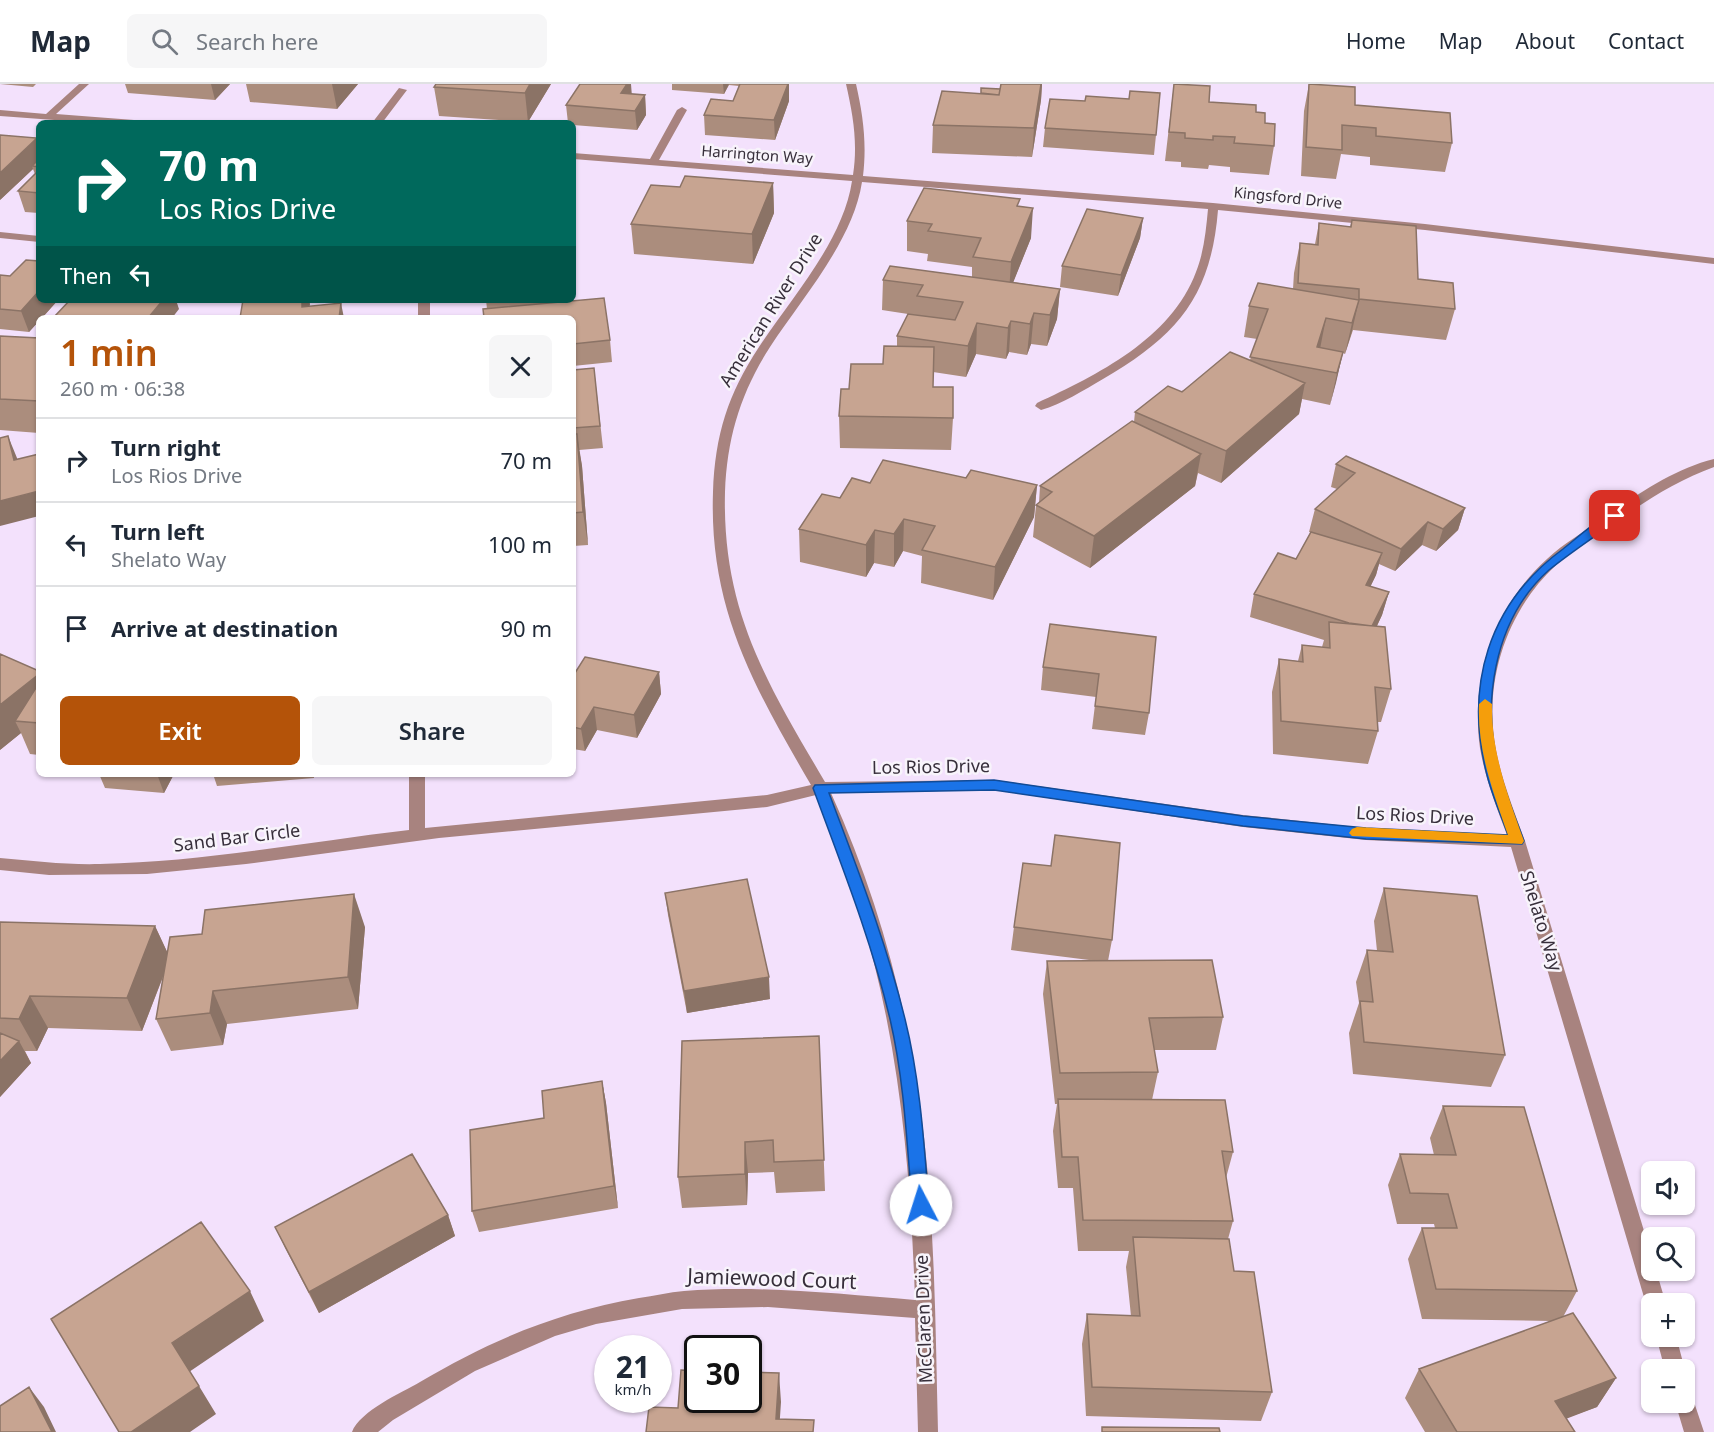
<!DOCTYPE html>
<html lang="en">
<head>
<meta charset="utf-8">
<style>
	:root { --surface:#fff; --page:#f6f6f7; --text:#1f2937; --muted:#747a83; --line:#e0e1e3; --accent:#b45309 }
	body { margin:0; font-family:"Noto Sans",sans-serif; background:var(--page); color:var(--text); height:100vh; display:flex; flex-direction:column; font-size:22px; white-space:nowrap }
	* { box-sizing:border-box; margin:0 }
	p { font-size:20px; color:var(--muted) }
	.icon { flex:none; width:33px; height:33px; fill:none; stroke:currentColor; stroke-width:2; stroke-linecap:round; stroke-linejoin:round }
	.map { position:relative; flex:1; overflow:hidden }
	.drawer { position:absolute; left:36px; top:231px; width:540px; height:462px; display:flex; flex-direction:column; background:var(--surface); border-radius:9px; box-shadow:0 2px 4px #0004 }
	.drawer>* { flex:none }
	.top-card { position:absolute; left:36px; top:36px; width:540px; height:183px; border-radius:9px; box-shadow:0 2px 4px #0004; background:#00695c; color:#fff; overflow:hidden }
	.controls { position:absolute; left:1641px; top:1077px; display:grid; gap:12px }
	.controls a { display:grid; place-items:center; width:54px; height:54px; border-radius:9px; background:var(--surface); box-shadow:0 2px 4px #0004; font-size:30px }
	.speed { position:absolute; left:594px; top:1251px; display:flex; gap:12px; font-size:30px; font-weight:700; text-align:center }
	.speed>* { display:grid; place-content:center; width:78px; height:78px; border-radius:50%; background:var(--surface); box-shadow:0 2px 4px #0004; line-height:1 }
	.speed small { font-size:15px; font-weight:400 }
	.speed .limit { border:3px solid #111; border-radius:9px; background:#fff; color:#111 }
	.pin { position:absolute; display:grid; place-items:center; width:51px; height:51px; color:#fff; margin:-26px; border-radius:12px; box-shadow:0 3px 9px #0006 }
	.me { position:absolute; width:66px; margin:-33px; rotate:355deg; stroke-linejoin:round; filter:drop-shadow(0 0 4px #0008) }
	.turn { display:flex; align-items:center; gap:21px; height:126px; padding:0 24px; font-size:27px }
	.turn .icon { width:78px; height:78px; stroke-width:2.5 }
	.turn b { display:block; font-size:42px; line-height:51px }
	.then { display:flex; align-items:center; height:57px; padding:0 24px; background:#0003; gap:12px; font-size:22px }
	.round { display:grid; place-items:center; flex:none; width:63px; height:63px; border-radius:9px; background:var(--page) }
	.overview { display:flex; align-items:center; justify-content:space-between; height:102px; padding:0 24px }
	h1 { font-size:36px; font-weight:600; line-height:45px; color:var(--accent) }
	.button { display:flex; gap:12px; margin-top:auto; padding:12px 24px }
	.button a { flex:1; height:69px; border-radius:9px; background:var(--accent); color:#fff; font-size:24px; font-weight:600; line-height:69px; text-align:center }
	.button a+a { background:var(--page); color:var(--text) }
	ul { padding:0; list-style:none }
	li { display:flex; align-items:center; gap:18px; height:84px; padding:0 24px; border-top:2px solid var(--line) }
	li div { flex:1 }
	li b { display:block; font-size:22px }
	li em { font-style:normal }
	header { display:flex; align-items:center; gap:36px; box-sizing:border-box; height:84px; padding:0 30px; background:var(--surface); border-bottom:2px solid var(--line) }
	header strong { font-size:28px }
	nav { display:flex; gap:33px; margin-inline-start:auto; font-size:21px }
	.search { width:420px; height:54px; background:var(--page); display:flex; align-items:center; gap:15px; box-sizing:border-box; padding:0 21px; border-radius:9px; color:var(--muted); font-size:22px }
	.map>svg:first-child { display:block }
	.lines { fill:none; stroke-linecap:round; stroke-linejoin:round }
	.minor { fill:#a8837f; fill-rule:evenodd }
	.wall { fill:#ab8d7d }
	.shaded-wall { fill:#8b7366 }
	.building { fill:#c7a491; stroke:#8b7366; stroke-width:1.5 }
	.route { fill:#1a73e8; stroke:#114b97; stroke-width:1.5 }
	.slow { fill:#f59e0b }
	.labels { text-anchor:middle; stroke-width:5; stroke-linejoin:round; paint-order:stroke }
	.far-street-label { font-size:15px; fill:#372f3b; stroke:#f8f4fb }
	.street-label { font-size:18px; fill:#372f3b; stroke:#f8f4fb }
	.near-street-label { font-size:21px; fill:#372f3b; stroke:#f8f4fb }
</style>
</head>
<body>
<header>
<strong>Map</strong>
<div class="search"><svg class="icon" aria-label="search" viewBox="0 0 24 24"><circle cx="10" cy="10" r="6"/><path d="M15 15l6 6"/></svg>Search here</div>
<nav><a>Home</a><a>Map</a><a>About</a><a>Contact</a></nav>
</header>
<div class="map">
<svg width="1714" height="1348" viewBox="0 0 1714 1348">
	<rect width="100%" height="100%" fill="#f3e1fc"/>
	<g class="lines">
		<!-- minor -->
		<path class="minor" d="M79,0H89L56,30L134,36L139,39H95L0,32V26L46,30Z
			M846,0H856C863,31 867,59 863,92L1213,119L1425,140L1714,174V180L1425,146L1218,126C1211,213 1177,252 1103,295C1084,306 1062,320 1041,326L1035,322L1037,319C1097,291 1171,255 1196,188C1204,168 1206,146 1208,125L862,98C853,157 802,214 770,263C741,308 727,353 725,408C722,527 767,599 825,698L995,696L1243,731L1366,744L1507,751C1496,722 1485,694 1480,664C1470,594 1495,522 1547,475C1564,459 1584,448 1602,435C1637,411 1673,385 1714,375V383C1675,397 1641,420 1607,444C1589,456 1571,467 1555,482C1506,528 1483,599 1496,666C1502,697 1514,727 1525,757L1652,1173V1186H1656L1666,1220H1652V1227L1646,1220L1511,763L1366,756L1243,743L995,706L831,709C870,795 897,885 913,977C935,1099 935,1225 938,1348H918L915,1234L768,1223L682,1225L596,1240L555,1252L475,1287L393,1336L378,1348H352C360,1327 401,1309 420,1298C491,1256 558,1228 639,1214C654,1212 669,1208 684,1207C761,1201 838,1210 915,1216C909,1036 890,877 816,711L767,723L439,754L246,780L147,790L49,791L0,786V774C33,777 67,781 100,780C204,778 306,758 409,746V690H425V744L767,711L811,701C754,603 709,525 713,408C715,351 728,310 759,263C792,213 843,157 852,97L573,75V69L650,75L677,26L682,23L687,26L659,76L853,91C858,59 853,31 846,0Z
			M399,4L407,6L382,39H372Z
			M0,148L39,152V158L0,154Z
			M418,216H430V234H418Z
			M1656,1252H1676L1685,1286L1684,1287V1286H1665Z
			M1684,1306L1691,1309L1704,1348H1684L1675,1318H1684Z"/>
	</g>
	<!-- wall -->
	<path class="wall" d="M0,0H36L33,3Z
		M125,0H230L215,16L128,9Z
		M246,0H358L337,25L250,18Z
		M551,0L528,38L439,32L434,3Z
		M672,0H789V17L775,56L705,51L704,31L733,17L739,2L729,1L724,10L672,6Z
		M1001,0H1042L1041,16L1032,73L932,69L933,41L981,9L1000,5Z
		M1174,0L1209,18L1256,28L1274,62L1269,91L1230,88V83L1209,81L1208,85L1181,83V78L1165,77Z
		M1309,0L1355,21L1452,59L1445,88L1370,81V73L1341,70L1336,95L1301,92L1304,27Z
		M632,10L645,11L646,31L637,46L573,41V39H568L566,21Z
		M1129,15L1156,51L1154,71L1043,63L1045,44L1085,17Z
		M37,54L39,59V129L25,128L18,107L35,90L33,85L0,116Z
		M773,99L774,129L753,180L634,170L631,140L680,103Z
		M1020,122L1031,154L1013,198L1060,205L1057,235L1047,262L1031,260L1027,271L1009,268L1006,275L976,270L966,293L933,288V303L953,334L951,366L840,364L839,332L849,305L883,280L897,263V252L908,230L882,226L883,196L972,193V183L927,177L928,170L907,167V137Z
		M1143,134L1140,154L1118,212L1060,203L1062,182Z
		M1352,136L1418,195L1455,225L1446,256L1353,246L1345,270L1343,269L1330,321L1302,315L1299,330L1221,399L1198,389L1195,402L1090,484L1033,453L1036,421L1039,419L1040,402L1134,338L1135,328L1250,276L1257,255L1244,253L1249,222L1293,205L1294,189L1300,159L1315,160L1319,139L1350,143Z
		M0,191L39,216H58L42,234H39V237L29,248L0,245Z
		M486,216H572V217L610,256L612,278L573,282V234L487,225Z
		M0,252L39,254V349L0,346Z
		M594,284L603,364L579,366L582,382L588,461L573,462V286Z
		M1336,380L1465,424L1458,446L1436,467L1422,461L1395,487L1379,480L1376,491L1370,503L1389,508L1382,531L1377,542L1391,605L1381,638H1377L1378,647L1368,680L1273,670L1272,608L1279,575L1298,577L1302,561L1322,563L1324,556L1250,533L1254,510L1296,475L1311,448H1309L1315,425L1337,405L1331,403Z
		M966,394L1037,401L1034,433L993,516L921,499L922,472L903,467L894,483L874,479L866,493L800,478L799,445L870,399Z
		M1050,540L1149,629L1145,651L1092,645L1096,613L1041,606L1043,583Z
		M39,587V671L30,670L21,649L0,666Z
		M659,588L661,610L637,654L597,646L585,667L573,665V592Z
		M99,690H174L164,709L105,704Z
		M213,690H314V694L217,702Z
		M1051,782L1112,856L1108,877L1223,933L1216,966H1154L1158,988L1152,1016L1233,1068L1226,1094L1233,1137L1228,1155L1234,1187L1272,1308L1261,1337L1086,1332L1082,1260L1087,1230L1131,1232L1126,1183L1129,1167H1078L1073,1104H1058L1053,1047L1057,1020H1055L1043,910L1047,877H1097L1011,866L1014,843Z
		M1384,804L1505,971L1491,1003L1353,990L1349,949L1359,919L1356,898L1367,866L1377,867L1374,837Z
		M665,809L770,915L687,929L668,831Z
		M0,838L155,842L167,868L365,843L358,925L227,940L223,961L171,967L156,935L163,893L142,947L48,944L37,967H25L31,979L0,1013Z
		M819,952L825,1107L776,1109L774,1088L748,1089L747,1121L682,1124L678,1093Z
		M602,997L606,1019L618,1124L479,1148L472,1127L544,1034Z
		M1443,1022L1577,1207L1563,1233L1616,1294L1597,1323L1566,1334L1575,1348H1425L1405,1314L1419,1285L1551,1237L1422,1235L1408,1175L1422,1144H1435L1434,1140H1397L1388,1101L1400,1070L1434,1071L1430,1054Z
		M448,1131L455,1152L319,1229L285,1164L275,1143Z"/>
	<!-- shaded-wall -->
	<path class="shaded-wall" d="M211,0H230L215,16Z
		M332,0H358L337,25Z
		M530,0H551L528,38L525,9Z
		M627,0H631L632,13L621,9Z
		M723,0H729L724,10Z
		M788,0H789V17L775,56L774,36Z
		M1041,0H1042L1041,16L1032,73L1034,44Z
		M645,11L646,31L637,46L635,27Z
		M37,54L39,59V79L32,82L33,85L0,116V89Z
		M773,99L774,129L753,180L752,150Z
		M1033,124L1031,154L1009,209L1011,178Z
		M1143,134L1140,154L1118,212L1121,191Z
		M1060,205L1057,235L1047,262L1050,231Z
		M39,207V216H58L42,234H39V237L29,248L21,227Z
		M163,216H176L179,225L172,234H148Z
		M302,216H309L310,220L308,234L302,223Z
		M1359,216L1352,247L1345,270L1352,239Z
		M341,219L344,234H339Z
		M1034,229L1031,260L1027,271L1030,240Z
		M1326,234L1320,265L1317,263Z
		M1011,237L1009,268L1006,275L1008,244Z
		M977,239L976,270L966,293L968,262Z
		M1343,268L1336,299L1330,321L1337,289Z
		M1305,299L1299,330L1221,399L1226,367Z
		M577,350L582,382L588,461L583,428Z
		M8,352L17,374L23,398L14,376Z
		M1201,370L1195,402L1090,484L1094,452Z
		M1037,401L1034,433L993,516L995,483Z
		M39,407V432L0,442V417Z
		M1465,424L1458,446L1436,467L1443,445Z
		M904,435L903,467L894,483V450Z
		M1428,438L1422,461L1395,487L1401,465Z
		M875,446L874,479L866,493V461Z
		M1382,469L1376,491L1360,524L1366,501Z
		M1389,508L1382,531L1364,569L1370,546Z
		M659,588L661,610L637,654L634,631Z
		M39,590V635L15,637L21,649L0,666V621Z
		M594,623L597,646L585,667L581,645Z
		M157,690H174L164,709Z
		M354,810L365,843L358,925L348,893Z
		M155,842L170,874L142,947L127,914Z
		M769,893L770,915L687,929L684,907Z
		M213,907L227,940L223,961L210,929Z
		M30,912L48,944L37,967L19,935Z
		M19,957L31,979L0,1013V977Z
		M602,997L606,1019L618,1124L614,1102Z
		M745,1058L748,1089L747,1121L745,1090Z
		M448,1131L455,1152L319,1229L309,1208Z
		M250,1207L264,1237L189,1288L172,1259Z
		M779,1289L781,1318L779,1348L776,1335Z
		M1616,1294L1597,1323L1537,1346L1555,1317Z
		M199,1302L216,1330L190,1348H131Z
		M29,1303L44,1323L56,1348H52Z"/>
	<!-- building -->
	<path class="building" d="M436,0H530L525,9L434,3Z
		M580,0H627L621,9L645,11L635,27L566,21Z
		M740,0H788L774,36L704,31L711,15L733,17Z
		M1001,0H1041L1034,44L933,41L942,7L999,11Z
		M1174,0L1210,2L1209,18L1256,21V28L1265,29V39L1275,40L1274,62L1234,59L1235,53L1213,52V56L1185,54V49L1169,48Z
		M1309,0L1355,3V21L1450,29L1452,59L1376,52V44L1342,41V66L1306,63Z
		M981,4L1000,5L999,11L981,9Z
		M1130,7L1160,9L1156,51L1045,44L1050,15L1085,17L1086,12L1129,15Z
		M0,51L37,54L0,89Z
		M39,75V83L32,82Z
		M39,86V109L18,107Z
		M685,92L773,99L752,150L631,140L651,101L680,103Z
		M924,104L1020,115L1017,122L1033,124L1011,178L973,173L981,154L928,147L932,140L907,137Z
		M1087,125L1143,134L1121,191L1062,182Z
		M1352,136L1416,142L1418,195L1453,199L1455,225L1359,215V205L1298,199L1300,159L1318,161L1319,139L1351,143Z
		M26,176L39,177V207L21,227L0,225V191L10,192Z
		M890,182L1060,205L1050,231L1034,229L1030,240L1011,237L1008,244L977,239L968,262L897,252L908,230L955,236L963,218L917,212L923,201L883,196Z
		M1258,199L1359,216L1352,239L1326,234L1317,263L1343,268L1337,289L1250,273L1268,225L1249,222Z
		M604,214L610,256L573,260V234H484L483,225Z
		M70,216H163L148,234H73L55,232Z
		M243,216H302V223L341,219L339,234H240Z
		M0,252L39,254V317L0,315Z
		M884,262L934,263L933,303H953V334L839,332L841,305H849L851,280H883Z
		M1230,268L1305,299L1226,367L1135,328L1168,302L1182,308Z
		M594,284L600,342L573,344V286Z
		M1132,337L1201,370L1094,452L1036,421L1052,408L1040,402Z
		M573,350H577L583,428L573,429Z
		M8,352L14,376L39,370V407L0,417V354Z
		M1346,372L1465,424L1443,445L1428,438L1401,465L1315,425L1355,389L1336,380Z
		M883,376L966,394L971,386L1037,401L995,483L922,466L935,442L904,435L894,450L875,446L866,461L799,445L822,410L840,414L852,394L870,399Z
		M1311,448L1382,469L1366,501L1389,508L1372,542L1349,539L1254,510L1278,469L1296,475Z
		M1329,538L1385,543L1391,605L1375,603L1378,647L1281,637L1279,575L1303,578L1302,561L1330,564Z
		M1050,540L1156,553L1149,629L1095,622L1099,590L1043,583Z
		M0,570L39,587V590L0,621Z
		M585,573L659,588L634,631L594,623L581,645L573,643V592Z
		M39,599V639L15,637Z
		M1055,751L1120,759L1112,856L1014,843L1023,779L1051,782Z
		M747,795L769,893L684,907L665,809Z
		M1384,804L1477,812L1505,971L1364,958L1360,917L1373,918L1367,866L1393,868Z
		M354,810L348,893L213,907L210,929L156,935L170,853L202,850L205,826Z
		M0,838L155,842L127,914L30,912L19,935L0,934Z
		M1212,876L1223,933L1149,934L1158,988L1060,989L1047,877Z
		M0,949L19,957L0,977Z
		M819,952L824,1076L774,1078L773,1056L745,1058V1090L678,1093L682,957Z
		M602,997L614,1102L472,1127L470,1046L544,1034L542,1007Z
		M1058,1015L1225,1016L1233,1068L1222,1067L1233,1137L1083,1136L1078,1073H1062Z
		M1443,1022L1524,1023L1577,1207L1436,1205L1422,1144H1457L1448,1110L1410,1109L1400,1070L1456,1071Z
		M412,1070L448,1131L309,1208L275,1143Z
		M201,1138L250,1207L172,1259L199,1302L131,1348H119L51,1235Z
		M1133,1153L1229,1155L1234,1187L1254,1188L1272,1308L1092,1303L1087,1230L1140,1232Z
		M1573,1229L1616,1294L1555,1317L1575,1348H1457L1419,1285Z
		M681,1286L698,1287V1316H748V1288L779,1289L776,1335L814,1336L813,1348H646L649,1323L678,1324Z
		M29,1303L52,1348H0V1322Z
		M1102,1343L1219,1344L1220,1348H1102Z"/>
	<!-- route -->
	<path class="route" d="M1615,429L1619,430V435C1596,452 1571,468 1549,486C1493,536 1480,623 1501,692C1507,714 1516,735 1524,757L1522,760L1366,755L1243,742L994,706L829,709C857,784 886,857 905,935C920,995 924,1059 929,1121L927,1126L921,1128L915,1126L912,1121C907,1059 904,995 890,935C871,855 841,780 813,704L815,701L994,696L1243,732L1366,744L1508,751C1501,731 1492,711 1487,691C1464,602 1488,520 1563,465C1576,455 1599,433 1615,429Z"/>
	<!-- slow -->
	<path class="slow" d="M1485,615L1492,620C1491,668 1508,712 1524,757L1522,760L1352,752L1349,749L1352,745L1357,743L1508,751C1493,708 1477,666 1479,620Z"/>
	<g class="labels">
		<!-- far-street labels -->
		<g class="far-street-label">
			<text transform="translate(757 71) rotate(4)" y="5">Harrington Way</text>
			<text transform="translate(1288 114) rotate(6)" y="5">Kingsford Drive</text>
		</g>
		<!-- street labels -->
		<g class="street-label">
			<text transform="translate(771 226) rotate(-58)" y="6">American River Drive</text>
			<text transform="translate(931 683) rotate(-1)" y="6">Los Rios Drive</text>
			<text transform="translate(1415 732) rotate(3)" y="6">Los Rios Drive</text>
			<text transform="translate(237 754) rotate(-7)" y="6">Sand Bar Circle</text>
			<text transform="translate(1541 837) rotate(73)" y="6">Shelato Way</text>
			<text transform="translate(924 1235) rotate(-92)" y="6">McClaren Drive</text>
		</g>
		<!-- near-street labels -->
		<g class="near-street-label">
			<text transform="translate(772 1195) rotate(2)" y="7">Jamiewood Court</text>
		</g>
	</g>
</svg>
<div class="controls">
<a><svg class="icon" aria-label="sound" viewBox="0 0 24 24"><path d="M4 9h4l5-4v14l-5-4H4zM17 9q2 3 0 6"/></svg></a>
<a><svg class="icon" aria-label="search" viewBox="0 0 24 24"><circle cx="10" cy="10" r="6"/><path d="M15 15l6 6"/></svg></a>
<a>+</a>
<a>−</a>
</div>
<div class="speed"><div>21<small>km/h</small></div><div class="limit">30</div></div>
<div class="pin" style="left:1615px;top:432px;background:#d93025"><svg class="icon" aria-label="arrive" viewBox="0 0 24 24"><path d="M6 21V4h12l-3 4 3 4H6"/></svg></div>
<svg class="me" style="left:921px;top:1121px" viewBox="-20 -20 40 40"><circle r="19" fill="#fff"/><path d="M0-13L10 11 0 6-10 11z" fill="#1a73e8"/></svg>
<div class="top-card">
<div class="turn"><svg class="icon" aria-label="right" viewBox="0 0 24 24"><path d="M7 20v-9h11M14 6l5 5-5 5"/></svg><div><b>70 m</b>Los Rios Drive</div></div>
<div class="then">Then<svg class="icon" aria-label="left" viewBox="0 0 24 24"><path d="M17 20v-9H6M10 6l-5 5 5 5"/></svg></div>
</div>
<section class="drawer">
<div class="overview"><div><h1>1 min</h1><p>260 m · 06:38</p></div><a class="round"><svg class="icon" aria-label="close" viewBox="0 0 24 24"><path d="M6 6l12 12M18 6L6 18"/></svg></a></div>
<ul>
<li><svg class="icon" aria-label="right" viewBox="0 0 24 24"><path d="M7 20v-9h11M14 6l5 5-5 5"/></svg><div><b>Turn right</b><p>Los Rios Drive</p></div><em>70 m</em></li>
<li><svg class="icon" aria-label="left" viewBox="0 0 24 24"><path d="M17 20v-9H6M10 6l-5 5 5 5"/></svg><div><b>Turn left</b><p>Shelato Way</p></div><em>100 m</em></li>
<li><svg class="icon" aria-label="arrive" viewBox="0 0 24 24"><path d="M6 21V4h12l-3 4 3 4H6"/></svg><div><b>Arrive at destination</b></div><em>90 m</em></li>
</ul>
<div class="button"><a>Exit</a><a>Share</a></div>
</section>
</div>
</body>
</html>
